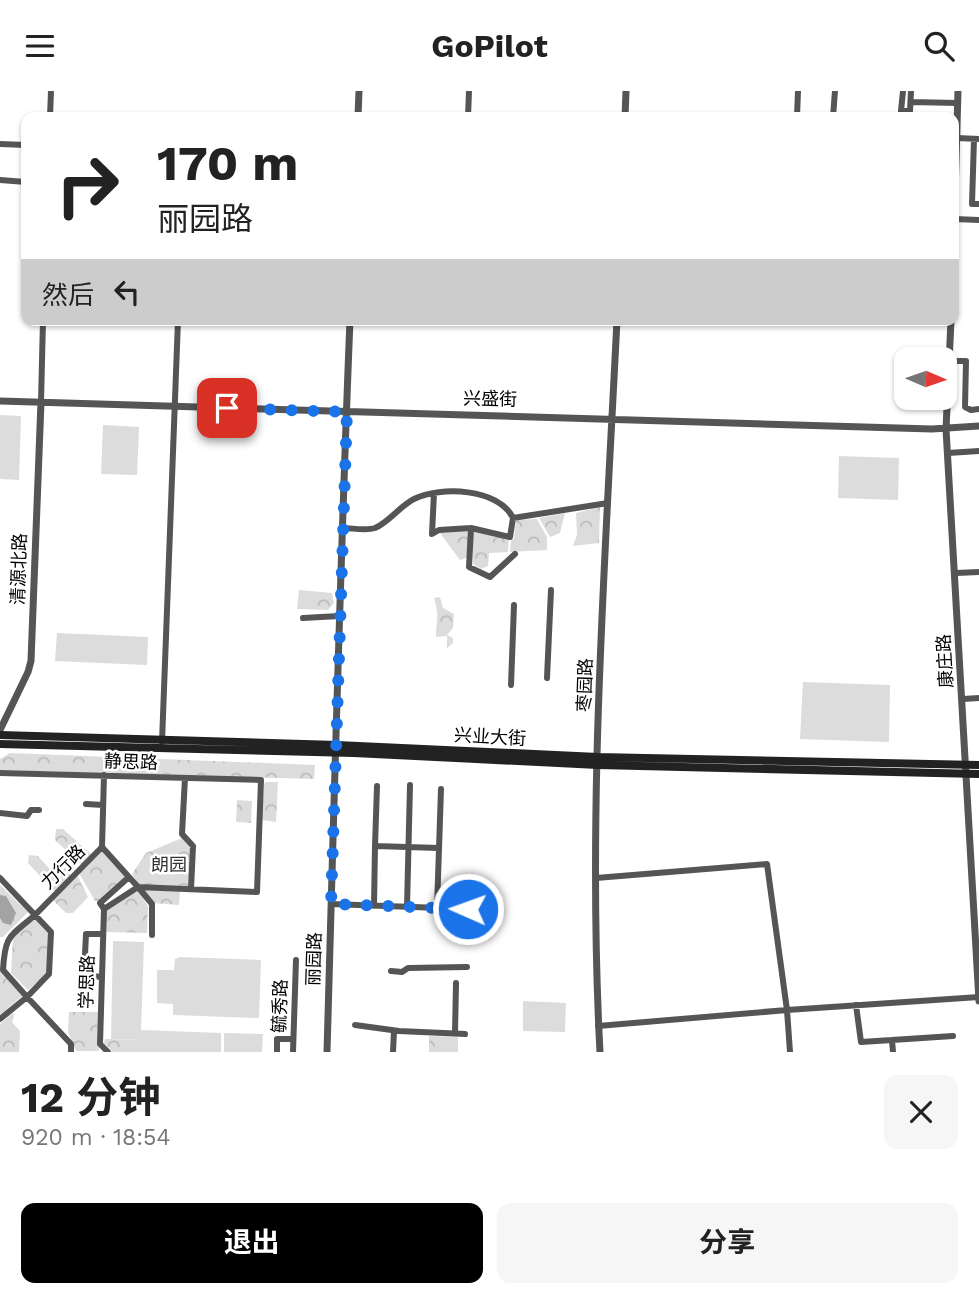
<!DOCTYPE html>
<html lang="zh">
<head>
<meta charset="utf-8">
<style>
	:root { --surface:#fff; --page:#f6f6f6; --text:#222; --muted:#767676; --accent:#000 }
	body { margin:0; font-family:"Work Sans","Noto Sans SC",sans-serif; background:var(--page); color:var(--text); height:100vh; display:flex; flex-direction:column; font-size:26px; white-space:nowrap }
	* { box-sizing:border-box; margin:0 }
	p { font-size:23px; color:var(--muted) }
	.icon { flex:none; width:38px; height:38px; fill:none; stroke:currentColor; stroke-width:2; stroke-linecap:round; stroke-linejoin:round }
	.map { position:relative; height:961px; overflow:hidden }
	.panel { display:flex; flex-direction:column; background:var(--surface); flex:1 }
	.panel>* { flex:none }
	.hud { position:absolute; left:21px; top:21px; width:938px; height:214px; border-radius:14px; box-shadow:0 2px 5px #0004; background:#fff; color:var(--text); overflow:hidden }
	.needle { width:46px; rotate:92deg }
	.buttons { position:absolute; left:894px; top:256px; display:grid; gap:14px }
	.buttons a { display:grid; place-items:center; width:63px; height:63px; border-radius:14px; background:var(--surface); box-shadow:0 2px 5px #0004; font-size:35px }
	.pin { position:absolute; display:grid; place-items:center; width:60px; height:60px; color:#fff; margin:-30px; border-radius:14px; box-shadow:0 4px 10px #0006 }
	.me { position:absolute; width:77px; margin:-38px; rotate:272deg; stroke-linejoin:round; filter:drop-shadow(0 0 5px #0008) }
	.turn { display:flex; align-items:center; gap:24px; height:147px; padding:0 21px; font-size:32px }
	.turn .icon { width:91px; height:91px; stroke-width:2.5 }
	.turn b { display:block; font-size:49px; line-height:60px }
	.then { display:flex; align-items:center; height:66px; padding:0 21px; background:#0003; gap:14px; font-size:26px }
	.round { display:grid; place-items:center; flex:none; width:74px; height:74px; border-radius:14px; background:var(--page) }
	.overview { display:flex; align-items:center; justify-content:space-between; height:119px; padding:0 21px }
	h1 { font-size:42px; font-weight:700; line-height:52px }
	.action { display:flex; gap:14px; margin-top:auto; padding:14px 21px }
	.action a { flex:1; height:80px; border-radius:14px; background:var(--accent); color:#fff; font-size:28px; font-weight:700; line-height:80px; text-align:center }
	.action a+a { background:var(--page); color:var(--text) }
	header { display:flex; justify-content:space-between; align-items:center; height:91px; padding:0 21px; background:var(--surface); font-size:32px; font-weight:700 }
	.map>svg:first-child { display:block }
	.grass { fill:#dcdcdc }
	.park { fill:url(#park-crowns) }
	.water { fill:#a3a3a3 }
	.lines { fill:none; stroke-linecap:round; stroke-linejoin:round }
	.minor { stroke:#555; stroke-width:6 }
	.tertiary { stroke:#555; stroke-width:7 }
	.secondary { stroke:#222; stroke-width:8 }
	.route { stroke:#1a73e8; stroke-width:12; stroke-dasharray:0 21.6 }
	.labels { text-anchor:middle; stroke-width:5; stroke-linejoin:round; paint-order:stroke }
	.street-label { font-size:18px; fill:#000; stroke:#fff }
	.park-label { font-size:18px; fill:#333; stroke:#fff }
</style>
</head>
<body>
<header><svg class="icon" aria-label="menu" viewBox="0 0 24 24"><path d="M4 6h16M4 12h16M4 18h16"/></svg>GoPilot<svg class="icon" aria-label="search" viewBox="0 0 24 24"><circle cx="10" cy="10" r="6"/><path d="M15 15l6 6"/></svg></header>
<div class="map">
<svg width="979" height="961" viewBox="0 0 979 961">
	<defs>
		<pattern id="park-crowns" width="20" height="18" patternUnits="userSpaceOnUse" patternTransform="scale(1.75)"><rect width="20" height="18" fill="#dcdcdc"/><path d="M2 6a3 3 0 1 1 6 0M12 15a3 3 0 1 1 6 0" fill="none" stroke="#bbb"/></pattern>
	</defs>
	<rect width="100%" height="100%" fill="#fff"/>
	<!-- grass -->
	<path class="grass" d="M0,324L21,325L19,389L0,388Z
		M103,334L139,336L137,384L101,383Z
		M839,365L899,367L898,409L838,407Z
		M57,542L148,546L147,574L55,570Z
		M803,591L890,594L889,651L800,648Z
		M113,850L144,851L141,939L221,942V961H141V949L111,948Z
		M180,866L261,869L259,927L173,924V913L157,912V879H174L175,868Z
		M523,910L566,912L565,941L523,940Z
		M224,942L263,943L262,961H224Z"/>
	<!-- park -->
	<path class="park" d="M600,416L599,452L573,455L577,444L576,422Z
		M565,422L560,442L550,446L539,427Z
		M537,428L547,446V459L510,461L511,448H514L516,429Z
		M469,439L468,466L460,469L440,442Z
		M473,439L509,447L508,461L489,462L488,475L481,478L473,473Z
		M299,499L332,502L334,512L328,519L297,518Z
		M440,506L443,517L454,523L453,537L447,544L453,547V552L447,557V545L436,546C436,527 440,528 434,507Z
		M10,662L315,674L314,688L0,679V668Z
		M266,691H278L276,731L262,729L264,693Z
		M237,709L252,710L251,732L236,731Z
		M56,738H63L92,764L83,775L55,749Z
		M182,747L190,756L189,796L139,794L132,783L146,762Z
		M102,760L126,785L100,810H95L79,782Z
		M29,764L38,765L56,785L65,777L72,786L55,801L28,772Z
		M77,784L88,806L73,822H66L53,809Z
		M0,794L28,821L3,846H0Z
		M137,798L148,815L147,842L105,841L106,819Z
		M146,799H180L179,814L153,812L145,802Z
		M35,828L49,844L47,883L28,899L11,882L13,844Z
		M0,880L22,905L0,924Z
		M69,921H99V960H76L68,941Z
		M13,922L14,926L12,931L20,940L19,961H0V933Z
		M429,945L458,946V961H429Z
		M105,948L141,949V961H113L104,952Z"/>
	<!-- water -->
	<path class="water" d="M0,804L6,805L16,822L11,834L3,832L0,827Z"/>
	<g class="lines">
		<!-- minor -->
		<path class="minor" d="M903,0L901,20H910L911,0
			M911,11L958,12
			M50,26L51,0
			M468,26L469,0
			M797,26L798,0
			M833,26L835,0
			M957,47L979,48
			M974,48L972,113H979
			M0,53L26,54
			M0,89L26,91
			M954,128L979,129
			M949,270H966L965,316L971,319L979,318
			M41,311L43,229
			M948,362L979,360
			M434,402L432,443L439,439L471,437L469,476L490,486L515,463
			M342,437C352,437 366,440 375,437C389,431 400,415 414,408C440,395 499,397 513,427L608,412
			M471,437L510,446L513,427
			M956,482L979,481
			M303,527L339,525
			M547,587L551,499
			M511,594L514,514
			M963,608L979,607
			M162,651L178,229
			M0,682L261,689L257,801L138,796L152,813V844
			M185,687L182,743L193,755L191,798
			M86,713L103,714
			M0,722L27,725L31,719H39
			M375,755L377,695
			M102,756L104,684
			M0,787L35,824L102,756L138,796L104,818
			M596,787L767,773L787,919L790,961
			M331,813L468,818
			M374,815L375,755L439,757
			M407,816L410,694
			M437,817L441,698
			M35,824L51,841L49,883L27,906L3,879C5,843 10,846 35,824Z
			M391,880L402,881L408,877L467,876
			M101,886L84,884L86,843H103
			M856,914L861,951L892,949L893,961
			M0,928L27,906L71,953V961
			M355,934L399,940L465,943
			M598,935L787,919L979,906
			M455,942L456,892
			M892,949L953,945
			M108,961L100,953L104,818L100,812L129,786
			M277,961V948H293
			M293,961L296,869
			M393,961L394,940"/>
		<!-- tertiary -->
		<path class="tertiary" d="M358,26L359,0
			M625,26L626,0
			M954,139L958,0
			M951,229L946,338L979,910
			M0,310C311,320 621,328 932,338L979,335
			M0,639L28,581L31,570L41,311
			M327,961C334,717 340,473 350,229
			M600,961C587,718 605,472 617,229"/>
		<!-- secondary -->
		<path class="secondary" d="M0,644L337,654L598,666L979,674
			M0,653L354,662L598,674L979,683"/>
	</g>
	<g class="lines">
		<!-- route -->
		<path class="route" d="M227,317L347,321L331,813L468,818"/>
	</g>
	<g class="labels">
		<!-- street labels -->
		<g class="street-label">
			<text transform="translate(490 308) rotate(1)" y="6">兴盛街</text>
			<text transform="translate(19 478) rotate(-88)" y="6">清源北路</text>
			<text transform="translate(945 570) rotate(-93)" y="6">康庄路</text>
			<text transform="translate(585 594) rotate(-88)" y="6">枣园路</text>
			<text transform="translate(490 646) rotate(3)" y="6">兴业大街</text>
			<text transform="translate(131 671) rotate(2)" y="6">静思路</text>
			<text transform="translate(63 776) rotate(-45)" y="6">力行路</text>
			<text transform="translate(314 868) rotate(-88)" y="6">丽园路</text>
			<text transform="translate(87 891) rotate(-88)" y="6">学思路</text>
			<text transform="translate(280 915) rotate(-88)" y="6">毓秀路</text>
		</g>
		<!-- park labels -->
		<g class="park-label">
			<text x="169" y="780">朗园</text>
		</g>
	</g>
</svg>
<div class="buttons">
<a><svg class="needle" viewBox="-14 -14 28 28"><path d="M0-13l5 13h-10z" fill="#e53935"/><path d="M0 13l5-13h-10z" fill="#767676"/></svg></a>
</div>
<div class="pin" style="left:227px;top:317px;background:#d93025"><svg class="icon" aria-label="arrive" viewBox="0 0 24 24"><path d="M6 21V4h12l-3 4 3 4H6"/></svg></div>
<svg class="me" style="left:468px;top:818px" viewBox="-20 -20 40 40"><circle r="17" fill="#1a73e8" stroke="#fff" stroke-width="3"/><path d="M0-11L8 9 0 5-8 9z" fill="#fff"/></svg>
<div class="hud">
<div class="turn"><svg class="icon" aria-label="right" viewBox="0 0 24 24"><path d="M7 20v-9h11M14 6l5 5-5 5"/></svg><div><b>170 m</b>丽园路</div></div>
<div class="then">然后<svg class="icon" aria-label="left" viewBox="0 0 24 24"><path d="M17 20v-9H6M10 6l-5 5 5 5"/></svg></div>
</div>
</div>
<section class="panel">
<div class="overview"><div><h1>12 分钟</h1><p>920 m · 18:54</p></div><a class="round"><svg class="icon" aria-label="close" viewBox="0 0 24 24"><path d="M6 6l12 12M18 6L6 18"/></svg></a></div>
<div class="action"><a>退出</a><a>分享</a></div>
</section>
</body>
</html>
